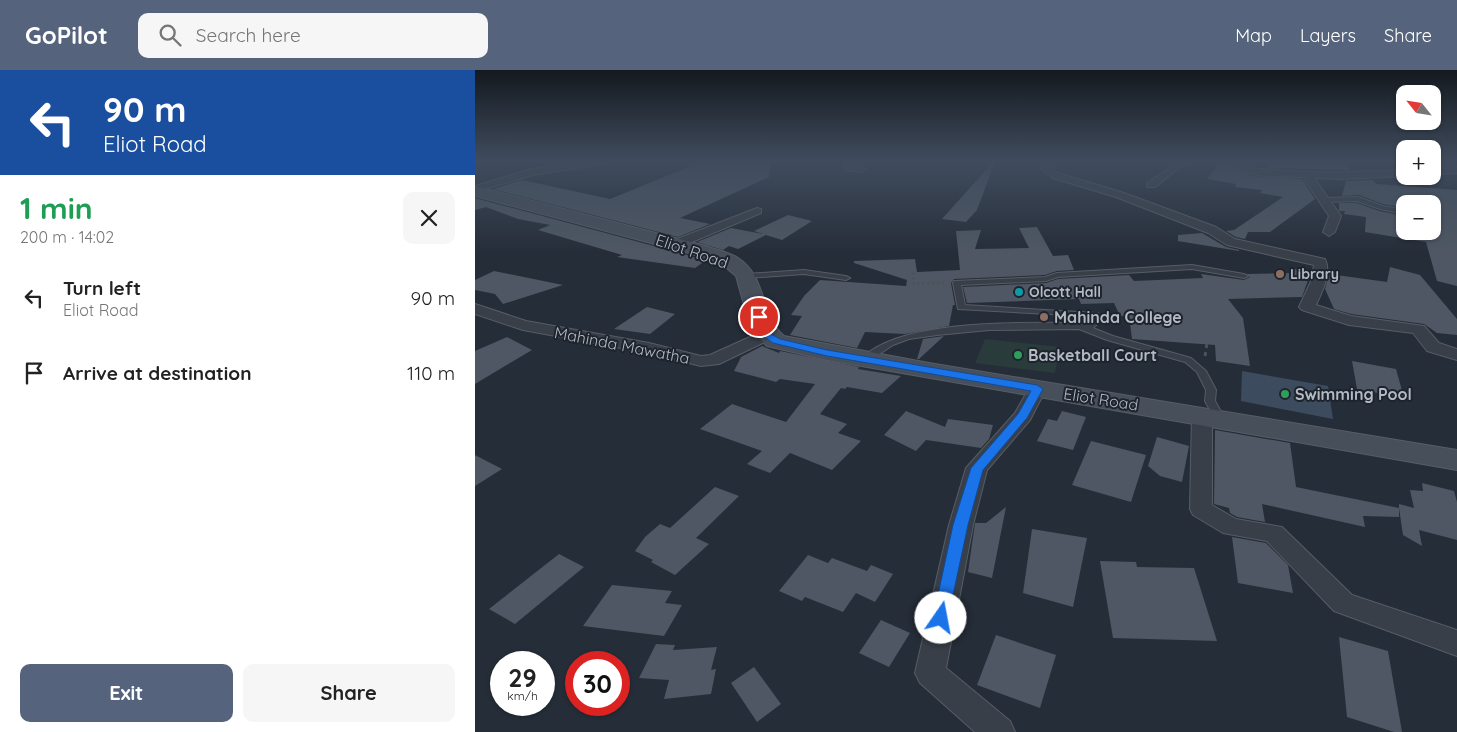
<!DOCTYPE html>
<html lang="en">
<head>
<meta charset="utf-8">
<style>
	:root { --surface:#fff; --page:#f6f6f6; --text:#222; --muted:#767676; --accent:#55647c }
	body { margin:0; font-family:Quicksand,sans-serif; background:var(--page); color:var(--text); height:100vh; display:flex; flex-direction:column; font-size:19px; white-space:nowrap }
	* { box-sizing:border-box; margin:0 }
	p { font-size:16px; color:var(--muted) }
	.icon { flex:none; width:28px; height:28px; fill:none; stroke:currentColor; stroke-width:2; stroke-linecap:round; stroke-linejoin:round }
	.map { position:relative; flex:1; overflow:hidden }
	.sheet { display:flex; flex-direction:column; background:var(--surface); width:475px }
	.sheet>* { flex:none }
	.guide { background:#1a4fa0; color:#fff; overflow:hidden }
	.needle { width:32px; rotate:300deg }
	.controls { position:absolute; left:921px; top:15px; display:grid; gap:10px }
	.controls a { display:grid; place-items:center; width:45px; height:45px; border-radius:10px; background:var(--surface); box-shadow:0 1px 4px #0004; font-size:25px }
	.speed { position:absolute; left:15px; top:581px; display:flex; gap:10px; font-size:25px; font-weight:700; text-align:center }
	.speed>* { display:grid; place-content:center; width:65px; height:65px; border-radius:50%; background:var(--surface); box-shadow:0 1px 4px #0004; line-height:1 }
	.speed small { font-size:12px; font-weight:400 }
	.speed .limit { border:8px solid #d22; background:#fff; color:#111 }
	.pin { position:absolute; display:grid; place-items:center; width:42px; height:42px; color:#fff; margin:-21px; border:2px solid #fff; border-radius:50%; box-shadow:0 1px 5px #0007 }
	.me { position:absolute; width:55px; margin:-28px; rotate:12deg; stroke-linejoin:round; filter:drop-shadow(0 0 4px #0008) }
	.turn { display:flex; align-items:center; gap:18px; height:105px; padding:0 20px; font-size:22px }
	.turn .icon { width:65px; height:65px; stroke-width:2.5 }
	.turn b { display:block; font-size:35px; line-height:42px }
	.round { display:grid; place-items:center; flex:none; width:52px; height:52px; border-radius:10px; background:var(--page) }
	.summary { display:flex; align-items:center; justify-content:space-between; height:85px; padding:0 20px }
	h1 { font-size:30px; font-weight:700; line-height:38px; color:#1e9e55 }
	.action { display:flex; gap:10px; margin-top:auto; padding:10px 20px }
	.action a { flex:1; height:58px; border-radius:10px; background:var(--accent); color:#fff; font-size:20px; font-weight:700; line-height:58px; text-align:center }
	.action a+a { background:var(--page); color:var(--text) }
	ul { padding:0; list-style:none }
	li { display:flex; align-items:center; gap:15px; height:75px; padding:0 20px }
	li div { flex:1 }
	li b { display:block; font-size:19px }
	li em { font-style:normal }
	header { display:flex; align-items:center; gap:30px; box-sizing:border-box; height:70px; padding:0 25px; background:var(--accent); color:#fff }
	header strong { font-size:24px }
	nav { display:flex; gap:28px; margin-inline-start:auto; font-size:18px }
	.search { width:350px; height:45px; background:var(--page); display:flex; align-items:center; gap:12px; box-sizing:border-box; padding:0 18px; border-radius:10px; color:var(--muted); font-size:19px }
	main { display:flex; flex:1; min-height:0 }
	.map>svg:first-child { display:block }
	.green { fill:#2a3b3b }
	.water { fill:#3d4b5f }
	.building { fill:#4e5763 }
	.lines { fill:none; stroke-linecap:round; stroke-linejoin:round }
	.lane-casing { stroke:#575d66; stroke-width:2 }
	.street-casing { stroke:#575d66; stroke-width:2 }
	.secondary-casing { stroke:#575d66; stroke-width:2 }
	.path-far1 { stroke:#475658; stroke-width:2.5; stroke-dasharray:2.5 2.5; stroke-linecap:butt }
	.path { stroke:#475658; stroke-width:3; stroke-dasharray:4 4; stroke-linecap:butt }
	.lane { fill:#383f48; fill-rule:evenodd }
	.street { fill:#383f48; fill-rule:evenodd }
	.secondary { fill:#474f5b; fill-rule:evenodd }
	.route { fill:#1a73e8; stroke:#114b97 }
	.education-dot { fill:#8d6e63; stroke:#1e242d; stroke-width:2 }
	.culture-dot { fill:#0f9aa8; stroke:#1e242d; stroke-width:2 }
	.leisure-dot { fill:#2e9e5b; stroke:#1e242d; stroke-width:2 }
	.labels { text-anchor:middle; stroke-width:4; stroke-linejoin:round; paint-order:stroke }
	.far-poi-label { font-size:14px; font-weight:bold; fill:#b4bac4; stroke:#1e242d; text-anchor:start }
	.street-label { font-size:16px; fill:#b4bac4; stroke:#1e242d }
	.poi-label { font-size:16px; font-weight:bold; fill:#b4bac4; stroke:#1e242d; text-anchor:start }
</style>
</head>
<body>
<header>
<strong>GoPilot</strong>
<div class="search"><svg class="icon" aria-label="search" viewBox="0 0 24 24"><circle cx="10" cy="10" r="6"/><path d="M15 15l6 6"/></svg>Search here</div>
<nav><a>Map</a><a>Layers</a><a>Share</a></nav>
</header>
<main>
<section class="sheet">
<div class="guide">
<div class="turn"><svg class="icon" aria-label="left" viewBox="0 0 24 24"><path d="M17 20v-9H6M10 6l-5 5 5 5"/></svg><div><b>90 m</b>Eliot Road</div></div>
</div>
<div class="summary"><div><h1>1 min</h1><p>200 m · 14:02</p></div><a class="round"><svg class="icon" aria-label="close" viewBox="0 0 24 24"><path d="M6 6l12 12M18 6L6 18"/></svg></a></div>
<ul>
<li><svg class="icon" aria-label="left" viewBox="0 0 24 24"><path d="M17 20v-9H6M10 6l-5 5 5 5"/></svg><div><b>Turn left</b><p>Eliot Road</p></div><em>90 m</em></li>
<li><svg class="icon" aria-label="arrive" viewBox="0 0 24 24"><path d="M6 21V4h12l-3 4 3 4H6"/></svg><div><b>Arrive at destination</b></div><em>110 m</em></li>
</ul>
<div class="action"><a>Exit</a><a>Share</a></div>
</section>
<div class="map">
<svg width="982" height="662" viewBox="0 0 982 662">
	<rect width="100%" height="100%" fill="#252d38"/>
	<!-- green -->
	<path class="green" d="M510,269L585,277L580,303L500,293Z"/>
	<!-- water -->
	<path class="water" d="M767,301L853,316L858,349L766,331Z"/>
	<!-- building -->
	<path class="building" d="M228,91H295L294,107L205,148L235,154L203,167L18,119L47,110L135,129Z
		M519,91L520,92L502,140L491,152L467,149Z
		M789,91L843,93L841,91H870L875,100L794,98Z
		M745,92L777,106L827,109L840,129L795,162H773L770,169L761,167L751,161L759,160L808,127L785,123L787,120L760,117L761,114L732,109Z
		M897,110L902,114L982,120V216L962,211L951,172L890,162L891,147L869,144L870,141H864V133H882L904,141L930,146V161H958V134H930V138L908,134L884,125L867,126L871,111Z
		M0,128L216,186L230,191L220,198L142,187L147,185L63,160L75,155L43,149L11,137L0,140Z
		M313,145L337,151L307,170L291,165L263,179L254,176L248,180L222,172L256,158L288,164L279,161Z
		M562,157L578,186L593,185L599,200L582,201L570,205L479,209L476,213L480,235H478L474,256L430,264L390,262L382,278L315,265L327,246L316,245L329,226L345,210L431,216L432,210L379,193V191L440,189L442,202L485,200L481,161L506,160L500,179L554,178L544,158Z
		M727,163L751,177L764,180V181L703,171V165Z
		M915,197L945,205L982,249V265L962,263L949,254L876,244L859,239L850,219L854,204L912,212Z
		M819,199L836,202L827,227L753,229L768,248L775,296L741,291L740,275L657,269L654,246H645L639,233L606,234L604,229L492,233L488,217L571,213L583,209L654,205L659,211L728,208L726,204L769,210L775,207L772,204L819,203Z
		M19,201L88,215L28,234L20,224L0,220V210Z
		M172,237L200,244L175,264L139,259Z
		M469,266L444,289H442L448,269Z
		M32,267L57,280L0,314V281Z
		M287,276L304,283L305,281L384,297L383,299L426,306L407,323L372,317L370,319L366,318L345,344L372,354L363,363L386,371L357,400L315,383L295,403L272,394L287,381L225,359L257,334L311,352L340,314L305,309L301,312L259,301L266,287Z
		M877,291L921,299L929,328L882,319Z
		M431,341L470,357L473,349L518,355L514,369L506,378L451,370L441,381L409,365Z
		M587,341L611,347L598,380L562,371L573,349L582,351Z
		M740,360L815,373L821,417L924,438V434L939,438L935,420L948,421L947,413L979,421L982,432V470L944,460L947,476L928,465L924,438V447L888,446L890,457L787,434L790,452L762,447L755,443L754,438L739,434Z
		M682,367L714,376L707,412L685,406L673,396Z
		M616,371L671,385L656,432L597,415Z
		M0,385L27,399L0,416Z
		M240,417L264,426L221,468L234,474L200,505L176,492L178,490L160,481L170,467L185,454L195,458Z
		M531,437L517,508L493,502L500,453H511Z
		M557,459L612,468L598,537L548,523Z
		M757,467L791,473L813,495L818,523L763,513Z
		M84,484L109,497L40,554L14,539Z
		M333,485L353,493L357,488L392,501L396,495L418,504L400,532L381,523L368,542L330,527L327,531L304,521Z
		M625,491L661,492L662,497L719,498L742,571L638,568Z
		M137,515L197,521L190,533L207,535L189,566L108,556Z
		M406,550L435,563L414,597L384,583Z
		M521,565L581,585L565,638L502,615Z
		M864,567L913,581L927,662H919L872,647Z
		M181,574L200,575L198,580L242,577L236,600L241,599L236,624L189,629L194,610L164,608Z
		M279,597L306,634L282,652L256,613Z"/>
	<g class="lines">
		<defs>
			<path id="lane" d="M883,127L908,136L930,140V144L905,139L882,131L851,132L848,130L851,128Z
				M717,195L769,204L773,206L769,208L717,199L583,207L571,211L486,215L490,235L620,243H623L627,250L618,258L638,266L716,288L731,301L741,320L740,331L750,349L749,351H741L740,349L730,331L731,320L722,302L710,292L632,270L604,259L514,260L462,265L434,269L418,275L394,291H388L386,289C426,247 558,253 614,253L619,250L617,247L612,246L483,239L478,213L479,211L570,207L582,203Z
				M329,200L371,206L375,208L371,210L329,204L272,208L268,206L272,204Z"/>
			<path id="street" d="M110,91H131L126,94L58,105L0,122V116L57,99Z
				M369,91H377L378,95L391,99L386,102L370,100Z
				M575,91H584L577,99L586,104L649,123L741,157L760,169L850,189C857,203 847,222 841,235L876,246L949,256L964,273L982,279V290L952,281L938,263L874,255L827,240L824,237L837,209L839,195L752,175L733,163L641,127L578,108L566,99Z
				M705,91H718L705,97L680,117H672V113Z
				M750,91C764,90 774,98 787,99C835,104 883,102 930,100V106L868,109L839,108L866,146L860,162L854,166L848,162L854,146L828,107C804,106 770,109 750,91Z
				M982,97V103L958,104V98Z
				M282,138L286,139V143L205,177H197L195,174L197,171Z
				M0,234L51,251L174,273L226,286L235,285L286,262L292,260L300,265L298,268L244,294L226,296L174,283L48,260L0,244Z
				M562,314L568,315L571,319L555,350L512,400L498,455L471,598L535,651L540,662H500L445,613L440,603L474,455L491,398L540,343L556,315Z
				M727,339L734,341L737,345V435L761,449L807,457L877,525L982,560V586L859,541L792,471L748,463L718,445L715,439L717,345L720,341Z"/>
			<path id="secondary" d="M0,116L231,176C241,180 254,182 263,188C292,206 285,246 309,266L454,293L982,380V400L352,290L292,276L276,260L261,206L249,196L217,184L0,126Z"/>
		</defs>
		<!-- lane casing -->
		<use href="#lane" class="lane-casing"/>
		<!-- street casing -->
		<use href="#street" class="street-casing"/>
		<!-- secondary casing -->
		<use href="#secondary" class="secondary-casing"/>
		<!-- path-far1 -->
		<path class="path-far1" d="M438,202L439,214L469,213"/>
		<!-- path -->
		<path class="path" d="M730,286L732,273"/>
		<!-- lane -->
		<use href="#lane" class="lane"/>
		<!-- street -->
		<use href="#street" class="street"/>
		<!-- secondary -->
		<use href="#secondary" class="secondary"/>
	</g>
	<!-- sky -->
	<linearGradient id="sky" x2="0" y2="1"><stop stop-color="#14191f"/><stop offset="0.5" stop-color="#404c5e"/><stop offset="1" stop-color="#404c5e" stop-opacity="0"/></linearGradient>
	<rect width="982" height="183" fill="url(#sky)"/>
	<!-- route -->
	<path class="route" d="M284,244L288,247L296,264L305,269L352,280L562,315L568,319L552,348L508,400L493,455L472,553L466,555L460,553L458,548L478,455L496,398L543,344L556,321L352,286L298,273L289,267L279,247Z"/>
	<!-- markers -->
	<g class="education-dot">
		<circle cx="805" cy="204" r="5"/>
		<circle cx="569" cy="247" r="5"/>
	</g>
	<circle class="culture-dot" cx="544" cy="222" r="5"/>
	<g class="leisure-dot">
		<circle cx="543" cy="285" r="5"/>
		<circle cx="810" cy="324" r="5"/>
	</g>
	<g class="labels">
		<!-- far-poi labels -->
		<g class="far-poi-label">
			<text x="815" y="209">Library</text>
			<text x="554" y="227">Olcott Hall</text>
		</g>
		<!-- street labels -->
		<g class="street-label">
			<text transform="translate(217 181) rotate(19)" y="6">Eliot Road</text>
			<text transform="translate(147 275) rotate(11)" y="6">Mahinda Mawatha</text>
			<text transform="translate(626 329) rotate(9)" y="6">Eliot Road</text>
		</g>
		<!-- poi labels -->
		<g class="poi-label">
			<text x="579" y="253">Mahinda College</text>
			<text x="553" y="291">Basketball Court</text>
			<text x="820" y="330">Swimming Pool</text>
		</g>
	</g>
</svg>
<div class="controls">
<a><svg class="needle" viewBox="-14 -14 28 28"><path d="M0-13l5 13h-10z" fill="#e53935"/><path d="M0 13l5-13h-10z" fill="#767676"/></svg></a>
<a>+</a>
<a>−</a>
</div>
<div class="speed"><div>29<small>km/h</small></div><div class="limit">30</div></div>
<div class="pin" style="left:284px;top:247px;background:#d93025"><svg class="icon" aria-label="arrive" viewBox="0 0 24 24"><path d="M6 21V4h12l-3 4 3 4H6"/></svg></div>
<svg class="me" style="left:466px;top:548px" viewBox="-20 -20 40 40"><circle r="19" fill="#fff"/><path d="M0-13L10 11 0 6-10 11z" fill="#1a73e8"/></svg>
</div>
</main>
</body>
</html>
